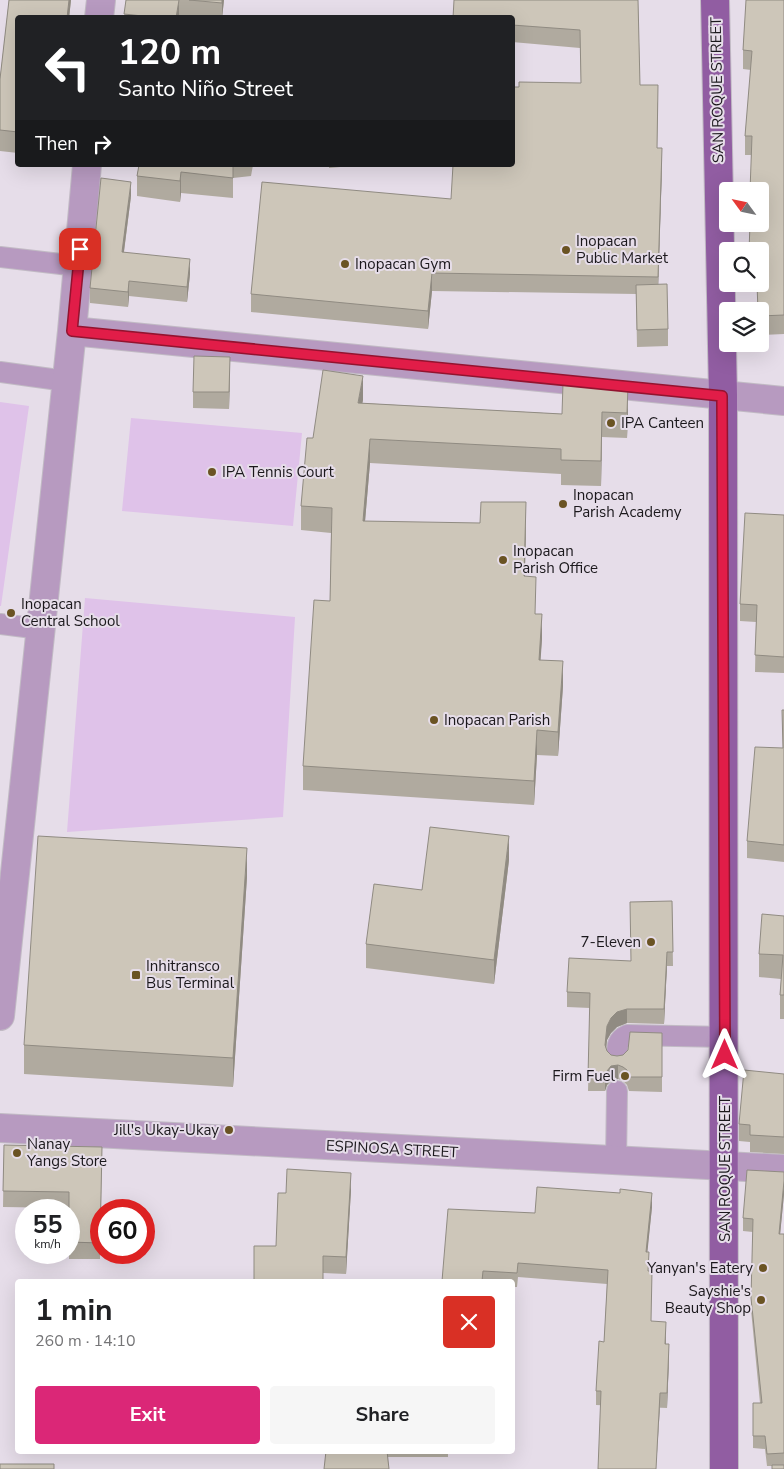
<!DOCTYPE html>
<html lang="en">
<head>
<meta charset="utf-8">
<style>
	:root { --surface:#fff; --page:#f6f6f6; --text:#202124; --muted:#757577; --accent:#db2777 }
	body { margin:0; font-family:"Nunito Sans",sans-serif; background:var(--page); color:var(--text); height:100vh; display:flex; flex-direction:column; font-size:19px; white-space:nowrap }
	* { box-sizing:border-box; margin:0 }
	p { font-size:16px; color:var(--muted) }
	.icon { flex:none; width:28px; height:28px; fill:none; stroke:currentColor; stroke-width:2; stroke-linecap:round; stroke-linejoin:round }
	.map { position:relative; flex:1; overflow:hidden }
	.drawer { position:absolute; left:15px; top:1279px; width:500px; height:175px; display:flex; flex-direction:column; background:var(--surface); border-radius:5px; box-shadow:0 5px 20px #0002 }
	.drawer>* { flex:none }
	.hud { position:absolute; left:15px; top:15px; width:500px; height:152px; border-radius:5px; box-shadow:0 5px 20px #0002; background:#202124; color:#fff; overflow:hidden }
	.needle { width:32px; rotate:303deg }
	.controls { position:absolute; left:719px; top:182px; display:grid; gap:10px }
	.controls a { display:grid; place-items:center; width:50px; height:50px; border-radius:5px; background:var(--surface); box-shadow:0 5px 20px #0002; font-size:25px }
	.speed { position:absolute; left:15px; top:1199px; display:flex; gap:10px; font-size:25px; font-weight:700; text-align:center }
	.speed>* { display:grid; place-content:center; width:65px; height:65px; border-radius:50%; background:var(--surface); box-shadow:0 5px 20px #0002; line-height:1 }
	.speed small { font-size:12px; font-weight:400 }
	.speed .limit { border:8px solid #d22; background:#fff; color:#111 }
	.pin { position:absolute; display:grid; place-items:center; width:42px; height:42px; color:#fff; margin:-21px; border-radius:10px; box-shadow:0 2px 8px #0006 }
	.me { position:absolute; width:55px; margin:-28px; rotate:0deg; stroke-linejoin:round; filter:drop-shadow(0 0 4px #0008) }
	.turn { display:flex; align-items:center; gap:18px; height:105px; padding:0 20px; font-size:22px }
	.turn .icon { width:65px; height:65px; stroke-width:2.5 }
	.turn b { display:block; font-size:35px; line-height:42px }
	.then { display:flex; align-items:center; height:48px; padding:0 20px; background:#0003; gap:10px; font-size:19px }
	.round { display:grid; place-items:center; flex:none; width:52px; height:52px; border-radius:5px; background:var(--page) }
	.headline { display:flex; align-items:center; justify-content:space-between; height:85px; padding:0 20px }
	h1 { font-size:30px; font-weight:700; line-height:38px }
	.primary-button { display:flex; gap:10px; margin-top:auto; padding:10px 20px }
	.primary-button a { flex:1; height:58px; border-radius:5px; background:var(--accent); color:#fff; font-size:20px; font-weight:700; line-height:58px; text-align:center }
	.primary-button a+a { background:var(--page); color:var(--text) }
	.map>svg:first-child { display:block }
	.green { fill:#dfc2e9 }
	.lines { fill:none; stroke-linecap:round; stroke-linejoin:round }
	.service-casing { stroke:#c1bac4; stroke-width:22 }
	.minor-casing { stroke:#c1bac4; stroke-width:30 }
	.primary-casing { stroke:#c1bac4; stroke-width:30 }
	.service { stroke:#b79ac0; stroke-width:20 }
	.minor { stroke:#b79ac0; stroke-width:28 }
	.primary { stroke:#915da2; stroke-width:28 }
	.wall { fill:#b0aa9f }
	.shaded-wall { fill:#908b82 }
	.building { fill:#cdc6b9; stroke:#908b82 }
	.route-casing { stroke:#92132f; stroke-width:12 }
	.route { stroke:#e11d48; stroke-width:9 }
	.poi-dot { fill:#6a5323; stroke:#e6dde9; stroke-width:2 }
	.labels { text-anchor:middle; stroke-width:4; stroke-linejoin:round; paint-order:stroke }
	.street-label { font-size:15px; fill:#1b181c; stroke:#e6dde9 }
	.poi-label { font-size:15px; fill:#1b181c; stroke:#e6dde9; text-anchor:start }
</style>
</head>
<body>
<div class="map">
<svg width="784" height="1469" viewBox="0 0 784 1469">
	<rect width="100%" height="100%" fill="#e6dde9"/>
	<!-- green -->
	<path class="green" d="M0,402L29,406L1,606H0Z
		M131,418L302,433L293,526L122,511Z
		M85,598L295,617L283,817L67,832Z"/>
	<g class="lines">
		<defs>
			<path id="service" d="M0,257L78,266
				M0,372L66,381
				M0,624L41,629
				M617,1059C617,1048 616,1040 627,1035L725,1037
				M616,1162L617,1091"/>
			<path id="minor" d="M99,18L101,0
				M72,331L784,401
				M0,1016L72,331L87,165
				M0,1128L784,1169"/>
			<path id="primary" d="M715,0L723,395L724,1469"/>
		</defs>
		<!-- service casing -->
		<use href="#service" class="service-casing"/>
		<!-- minor casing -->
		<use href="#minor" class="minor-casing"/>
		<!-- primary casing -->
		<use href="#primary" class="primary-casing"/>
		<!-- service -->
		<use href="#service" class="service"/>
		<!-- minor -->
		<use href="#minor" class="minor"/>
		<!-- primary -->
		<use href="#primary" class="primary"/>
	</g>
	<!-- wall -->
	<path class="wall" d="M9,0H71L69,18H18V153L0,151V79Z
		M126,0H224L222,18H124Z
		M638,0L640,85L658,103L657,148L662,166L658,284L668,329V346L637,347L636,294L432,291L428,329L251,312V294L451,199L581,83L580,48L512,42V18Z
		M784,0V334L760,335V311H758L757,284H760L751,155H745V136L751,70L743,69V50L746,6Z
		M139,165H253L251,176L233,178V198L181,193L180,202L137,196V176Z
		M329,165H363L329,168Z
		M131,196L124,252L190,274L187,302L129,296L128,307L90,303V288Z
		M230,374L229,409L193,408V392Z
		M363,400L362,403L562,414L628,409L627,438L602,437L601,486L561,485V474L370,463L365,521L526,527L525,576L542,639L540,660L563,686L558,756L537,755L534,805L303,790V766L330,601L331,533L301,530V506L313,438Z
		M784,515V673L755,672L756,622L740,621V604Z
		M782,710H784V862L747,858V841L783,748Z
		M509,860L494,984L366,968V944L422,890Z
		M247,877L233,1087L24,1074V1045Z
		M672,901L673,966H667L664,1024L627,1023L617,1027L611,1033L607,1040L606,1048L607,1051L611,1055L617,1056L623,1055L662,1033V1092L629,1091L627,1085L623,1081L618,1079L611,1081L607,1085L605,1091H588L590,1008L567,1007V992L631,961Z
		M784,916V1019H780V995L781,979L759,977V954Z
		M784,1074V1154L750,1152V1142L739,1141V1124Z
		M4,1145L102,1147L100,1259H69V1208L3,1207Z
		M784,1172V1194L780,1234H784V1469L772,1466H767L765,1449L753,1448V1403H760L751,1310L753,1232L743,1231V1218Z
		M351,1190L346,1274L323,1273L276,1246L286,1193Z
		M652,1207L647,1252L651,1321L666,1337V1344L669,1358L667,1408L596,1405V1391L604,1342L607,1284L518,1277L517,1287H512V1281H442L535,1213Z
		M326,1451H448V1457H388Z"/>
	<!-- shaded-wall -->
	<path class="shaded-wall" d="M69,0H71L69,18H67Z
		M179,0V18H176Z
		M222,0H224L222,18Z
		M662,148V166L658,295V277Z
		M181,172V193L180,202V181Z
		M131,182V196L122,266V252Z
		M190,259V274L187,302V287Z
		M432,273V291L428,329V311Z
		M129,281V296L128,307V292Z
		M230,357V374L229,409V392Z
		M363,376V400L358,427V403Z
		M628,385V409L627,438V413Z
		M602,412V437L601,486V461Z
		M370,439V463L363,545V521Z
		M526,502V527L524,601V576Z
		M542,614V639L539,684V660Z
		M563,661V686L558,756V732Z
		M537,730V755L534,805V781Z
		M509,836V860L494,984V960Z
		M247,848V877L233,1087V1058Z
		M667,952V966L664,1024V1009Z
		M627,1009V1023L617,1027L611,1033L607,1040L605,1060V1045L607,1026L611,1018L617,1012Z
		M618,1065V1079L611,1081L607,1085L605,1091V1076L607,1071L611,1066Z
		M351,1173V1190L346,1274V1257Z
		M784,1181V1194L779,1246V1234Z
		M652,1193V1207L646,1266V1252Z
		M666,1322V1337L665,1358V1344Z
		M669,1344V1358L667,1408V1393Z
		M660,1393V1407L656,1469Z"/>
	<!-- building -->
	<path class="building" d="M9,0H69L67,18H18V132L0,130V79Z
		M126,0H179L176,18H161L124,14Z
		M189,0H222V3Z
		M454,0H638L640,85H658L657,148H662L658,277L432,273L428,311L251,294L262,182L451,199L453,165H512V87H519V82L581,83L580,30L512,25V18H453Z
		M746,0H784V315L760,316V311H758L757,284H760V251H749L750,224H760V191H750L752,136H745L752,51L743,50Z
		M139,165H233V178L181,172L180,181L137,176Z
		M101,178L131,182L122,252L190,259L187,287L129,281L128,292L90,288Z
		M667,284L668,329L637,330L636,285Z
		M194,356L230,357L229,392H193Z
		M323,370L363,376L358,403L562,414L563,383L628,385L627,413L602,412L601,461L561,460V449L370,439L363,521L480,523L481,502H526L524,576L536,577L535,614H542L539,660L563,661L558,732L537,730L534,781L303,766L314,600L330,601L332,508L301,506L307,438H313Z
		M745,513L784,515V657L755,655L757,605L740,604Z
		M782,710H784V845L747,841L755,747L783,748Z
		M430,827L509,836L494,960L366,944L374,884L422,890Z
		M38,836L247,848L233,1058L24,1045Z
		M672,901L673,952H667L664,1009H627L617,1012L611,1018L607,1026L605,1045L607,1051L611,1055L617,1056L623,1055L628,1050L630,1032L662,1033V1077H629L627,1070L623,1067L618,1065L611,1066L607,1071L605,1076H588L590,993L567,992L569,958L631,961L630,902Z
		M762,914L784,916V995H780L783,955L759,954Z
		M744,1070L784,1074V1137L750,1135V1125L739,1124Z
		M4,1145L102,1147L100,1243L69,1242V1192L3,1191Z
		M287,1169L351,1173L346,1257L323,1256V1281H254V1246H276L278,1193H286Z
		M747,1170L784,1172V1181L779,1234H784V1453L767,1454L765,1436H753V1403H762L751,1298L753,1219L743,1218Z
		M537,1187L620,1193V1189L652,1193L646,1252H649L648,1271H652L651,1321L666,1322L665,1344H669L667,1393H660L656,1469H598L601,1391H596L599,1341L604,1342L608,1270L518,1263L517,1273L483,1271L482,1281H442L448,1209L535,1213Z
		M326,1451H387L389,1469H324Z
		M0,1464H54V1469H0Z
		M772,1465H784V1469H772Z"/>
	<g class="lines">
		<defs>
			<path id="route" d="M80,249L72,331L722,396L725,1055"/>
		</defs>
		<!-- route casing -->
		<use href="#route" class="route-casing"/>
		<!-- route -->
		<use href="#route" class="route"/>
	</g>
	<!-- markers -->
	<g class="poi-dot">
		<circle cx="566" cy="250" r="5"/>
		<circle cx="345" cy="264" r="5"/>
		<circle cx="611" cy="423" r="5"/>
		<circle cx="212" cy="472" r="5"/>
		<circle cx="563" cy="504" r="5"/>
		<circle cx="503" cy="560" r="5"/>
		<circle cx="11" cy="613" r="5"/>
		<circle cx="434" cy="720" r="5"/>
		<circle cx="651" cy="942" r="5"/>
		<rect x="131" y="970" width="10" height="10" rx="2.5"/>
		<circle cx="625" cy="1076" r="5"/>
		<circle cx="229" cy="1130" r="5"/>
		<circle cx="17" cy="1153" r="5"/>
		<circle cx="763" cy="1268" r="5"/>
		<circle cx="761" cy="1300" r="5"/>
	</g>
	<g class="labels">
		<!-- street labels -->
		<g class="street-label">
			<text transform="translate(717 90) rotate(-91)" y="5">SAN ROQUE STREET</text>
			<text transform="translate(392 1149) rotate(3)" y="5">ESPINOSA STREET</text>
			<text transform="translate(725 1169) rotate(-90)" y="5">SAN ROQUE STREET</text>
		</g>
		<!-- poi labels -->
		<g class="poi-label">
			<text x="576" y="246">Inopacan<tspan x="576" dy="17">Public Market</tspan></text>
			<text x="355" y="269">Inopacan Gym</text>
			<text x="621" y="428">IPA Canteen</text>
			<text x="222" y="477">IPA Tennis Court</text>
			<text x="573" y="500">Inopacan<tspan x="573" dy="17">Parish Academy</tspan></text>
			<text x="513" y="556">Inopacan<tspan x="513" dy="17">Parish Office</tspan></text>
			<text x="21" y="609">Inopacan<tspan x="21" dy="17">Central School</tspan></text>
			<text x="444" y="725">Inopacan Parish</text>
			<text x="641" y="947" text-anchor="end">7-Eleven</text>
			<text x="146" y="971">Inhitransco<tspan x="146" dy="17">Bus Terminal</tspan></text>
			<text x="615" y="1081" text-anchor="end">Firm Fuel</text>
			<text x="219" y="1135" text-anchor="end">Jill's Ukay-Ukay</text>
			<text x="27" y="1149">Nanay<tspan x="27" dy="17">Yangs Store</tspan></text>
			<text x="753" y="1273" text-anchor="end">Yanyan's Eatery</text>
			<text x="751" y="1296" text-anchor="end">Sayshie's<tspan x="751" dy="17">Beauty Shop</tspan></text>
		</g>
	</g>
</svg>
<div class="controls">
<a><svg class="needle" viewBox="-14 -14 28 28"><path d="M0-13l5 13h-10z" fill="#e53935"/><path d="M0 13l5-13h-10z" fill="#757577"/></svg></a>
<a><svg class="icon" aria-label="search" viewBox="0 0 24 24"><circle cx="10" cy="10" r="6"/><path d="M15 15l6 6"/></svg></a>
<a><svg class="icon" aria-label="layers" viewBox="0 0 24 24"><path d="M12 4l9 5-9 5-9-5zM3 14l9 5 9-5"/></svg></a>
</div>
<div class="speed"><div>55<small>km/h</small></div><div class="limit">60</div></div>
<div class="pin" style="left:80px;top:249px;background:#d93025"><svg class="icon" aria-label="arrive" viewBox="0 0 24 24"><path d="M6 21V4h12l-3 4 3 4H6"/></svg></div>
<svg class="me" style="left:725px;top:1055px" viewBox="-20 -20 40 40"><path d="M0-17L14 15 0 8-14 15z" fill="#e11d48" stroke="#fff" stroke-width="4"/></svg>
<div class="hud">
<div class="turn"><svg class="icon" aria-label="left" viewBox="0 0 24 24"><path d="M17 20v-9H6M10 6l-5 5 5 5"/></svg><div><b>120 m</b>Santo Niño Street</div></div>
<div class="then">Then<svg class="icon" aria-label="right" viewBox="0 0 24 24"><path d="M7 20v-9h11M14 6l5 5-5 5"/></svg></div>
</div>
<section class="drawer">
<div class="headline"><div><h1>1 min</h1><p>260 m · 14:10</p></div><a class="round" style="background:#d93025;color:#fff"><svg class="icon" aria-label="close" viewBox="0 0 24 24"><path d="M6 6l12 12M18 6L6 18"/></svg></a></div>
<div class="primary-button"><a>Exit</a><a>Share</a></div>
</section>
</div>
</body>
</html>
